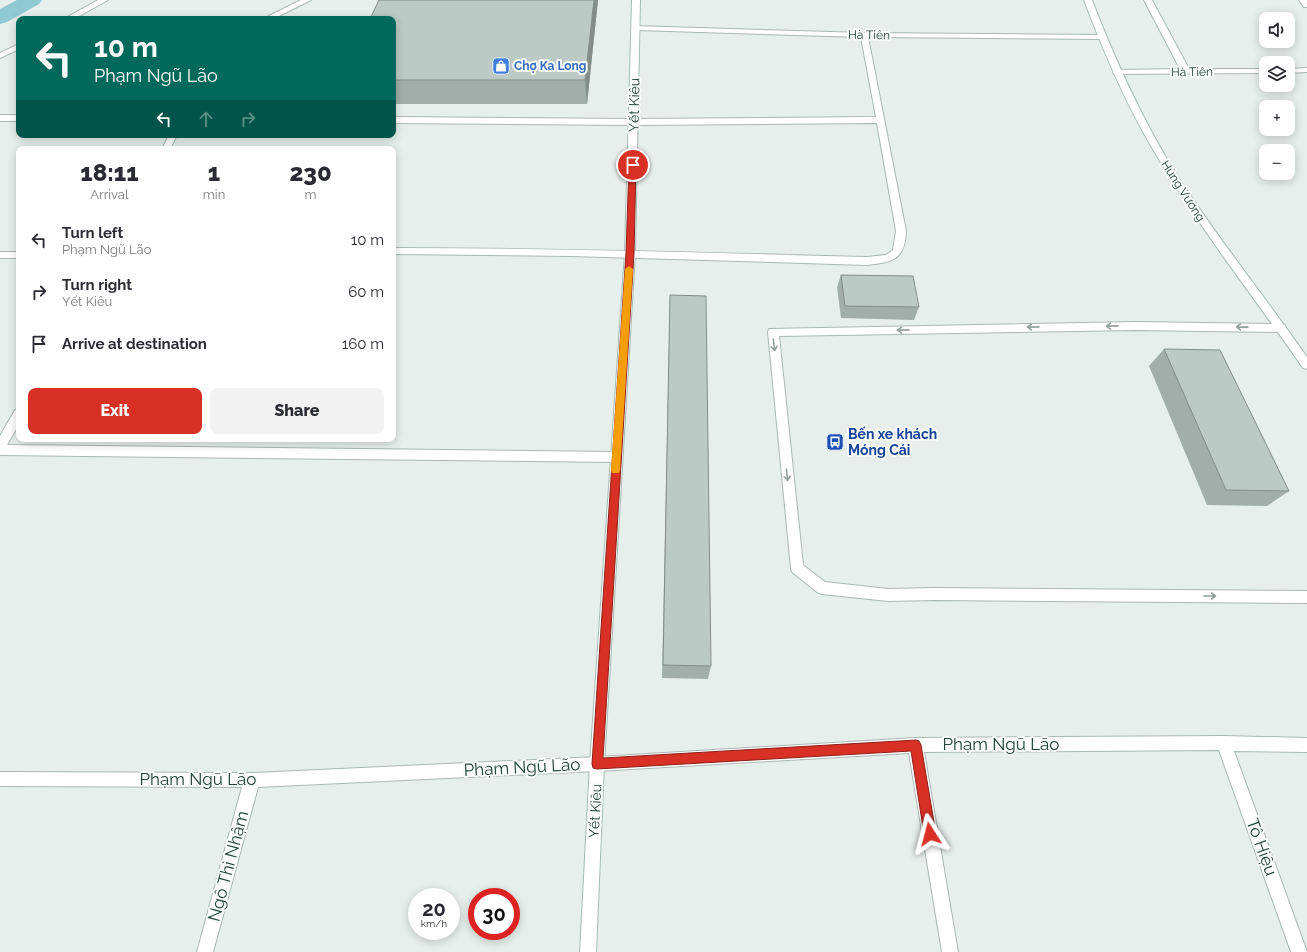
<!DOCTYPE html>
<html lang="en">
<head>
<meta charset="utf-8">
<style>
	:root { --surface:#fff; --page:#f2f2f3; --text:#2b2b33; --muted:#7c7c81; --accent:#d93025 }
	body { margin:0; font-family:Raleway,sans-serif; background:var(--page); color:var(--text); height:100vh; display:flex; flex-direction:column; font-size:15px; white-space:nowrap }
	* { box-sizing:border-box; margin:0 }
	p { font-size:13px; color:var(--muted) }
	.icon { flex:none; width:22px; height:22px; fill:none; stroke:currentColor; stroke-width:2; stroke-linecap:round; stroke-linejoin:round }
	.map { position:relative; flex:1; overflow:hidden }
	.side { position:absolute; left:16px; top:146px; width:380px; height:296px; display:flex; flex-direction:column; background:var(--surface); border-radius:8px; box-shadow:0 2px 10px #0003 }
	.side>* { flex:none }
	.banner { position:absolute; left:16px; top:16px; width:380px; height:122px; border-radius:8px; box-shadow:0 2px 10px #0003; background:#00695c; color:#fff; overflow:hidden }
	.controls { position:absolute; left:1259px; top:12px; display:grid; gap:8px }
	.controls a { display:grid; place-items:center; width:36px; height:36px; border-radius:8px; background:var(--surface); box-shadow:0 2px 10px #0003; font-size:20px }
	.speed { position:absolute; left:408px; top:888px; display:flex; gap:8px; font-size:20px; font-weight:700; text-align:center }
	.speed>* { display:grid; place-content:center; width:52px; height:52px; border-radius:50%; background:var(--surface); box-shadow:0 2px 10px #0003; line-height:1 }
	.speed small { font-size:10px; font-weight:400 }
	.speed .limit { border:6px solid #d22; background:#fff; color:#111 }
	.pin { position:absolute; display:grid; place-items:center; width:34px; height:34px; color:#fff; margin:-17px; border:2px solid #fff; border-radius:50%; box-shadow:0 1px 4px #0007 }
	.me { position:absolute; width:44px; margin:-22px; rotate:351deg; stroke-linejoin:round; filter:drop-shadow(0 0 3px #0008) }
	.turn { display:flex; align-items:center; gap:14px; height:84px; padding:0 12px; font-size:18px }
	.turn .icon { width:52px; height:52px; stroke-width:2.5 }
	.turn b { display:block; font-size:28px; line-height:34px }
	.lanes { display:flex; align-items:center; height:38px; padding:0 12px; background:#0003; justify-content:center; gap:20px; direction:ltr }
	.lanes .off { opacity:.35 }
	.eta { display:flex; justify-content:space-evenly; align-items:center; height:68px; text-align:center }
	.eta b { font-size:24px; font-weight:800; line-height:28px }
	.primary-button { display:flex; gap:8px; margin-top:auto; padding:8px 12px }
	.primary-button a { flex:1; height:46px; border-radius:8px; background:var(--accent); color:#fff; font-size:16px; font-weight:800; line-height:46px; text-align:center }
	.primary-button a+a { background:var(--page); color:var(--text) }
	ul { padding:0; list-style:none }
	li { display:flex; align-items:center; gap:12px; height:52px; padding:0 12px }
	li div { flex:1 }
	li b { display:block; font-size:15px }
	li em { font-style:normal }
	.map>svg:first-child { display:block }
	.lines { fill:none; stroke-linecap:round; stroke-linejoin:round }
	.canal { fill:#8ec9d4; fill-rule:evenodd }
	.lane-casing { stroke:#a8b8b2; stroke-width:2 }
	.street-casing { stroke:#a8b8b2; stroke-width:2 }
	.secondary-casing { stroke:#a4bbb3; stroke-width:2 }
	.lane { fill:#fff; fill-rule:evenodd }
	.street { fill:#fff; fill-rule:evenodd }
	.secondary { fill:#fff; fill-rule:evenodd }
	.wall { fill:#a1aea9 }
	.shaded-wall { fill:#838d89 }
	.building { fill:#bbcac4; stroke:#838d89 }
	.oneway { stroke:#92a09c }
	.route { fill:#d93025; stroke:#8d1f18 }
	.slow { fill:#f59e0b }
	.labels { text-anchor:middle; stroke-width:4; stroke-linejoin:round; paint-order:stroke }
	.far-street-label { font-size:12px; fill:#24423a; stroke:#f7fbf9 }
	.far-shop-label { font-size:12px; font-weight:bold; fill:#366cbe; stroke:#f7fbf9; text-anchor:start }
	.street-label { font-size:14px; fill:#24423a; stroke:#f7fbf9 }
	.transit-label { font-size:14px; font-weight:bold; fill:#164399; stroke:#f7fbf9; text-anchor:start }
	.near-street-label { font-size:17px; fill:#24423a; stroke:#f7fbf9 }
</style>
</head>
<body>
<div class="map">
<svg width="1307" height="952" viewBox="0 0 1307 952">
	<rect width="100%" height="100%" fill="#e6efeb"/>
	<g class="lines">
		<!-- canal -->
		<path class="canal" d="M17,0H42L39,4L7,22L0,24V9Z"/>
		<defs>
			<path id="lane" d="M1136,322L1281,324L1285,325L1286,328L1285,331L1281,332L1136,330L779,336L803,565L825,582L888,589L935,588L1307,591V603L935,600L888,601L822,594L817,592L792,572L791,568L768,332L769,329Z"/>
			<path id="street" d="M98,0H108L74,19H64Z
				M301,0H311L273,19H263Z
				M1144,0H1152L1189,69H1266V73L1114,74L1113,72L1117,70L1180,69Z
				M1299,0H1307V7H1304Z
				M633,26L864,33L1102,35L1106,37L1102,39L868,37L906,231C905,260 893,262 867,265L571,256L393,254V248C551,248 709,253 867,257L886,255L893,250L896,231L877,123L634,125L393,123V117L634,119L876,117L861,37L636,30H633Z
				M19,44V49L0,58V53Z
				M1307,68V72L1288,73V69Z
				M0,115H19V121H0Z
				M169,135H177L170,149H162Z
				M0,252H19V258H0Z
				M19,408V424L7,445L616,452L620,453L622,457L620,461L616,462L0,455V436L15,410Z
				M1224,736L1307,738V752L1234,751L1307,952H1291L1219,750L924,752L958,952H942L909,753L597,771L258,787L213,952H197L242,787L0,786V772L252,773L597,757L915,738Z"/>
			<path id="secondary" d="M632,0H640L635,253L604,764L596,952H580L590,764L625,253Z
				M1084,0H1092C1115,60 1142,119 1176,174C1217,237 1264,296 1307,357V369L1303,368C1252,294 1196,224 1151,146C1124,100 1103,50 1084,0Z"/>
		</defs>
		<!-- lane casing -->
		<use href="#lane" class="lane-casing"/>
		<!-- street casing -->
		<use href="#street" class="street-casing"/>
		<!-- secondary casing -->
		<use href="#secondary" class="secondary-casing"/>
		<!-- lane -->
		<use href="#lane" class="lane"/>
		<!-- street -->
		<use href="#street" class="street"/>
		<!-- secondary -->
		<use href="#secondary" class="secondary"/>
	</g>
	<!-- wall -->
	<path class="wall" d="M379,0H598L587,104H393V19Z
		M841,275L919,307L914,320L841,318L837,287Z
		M670,295L711,666L708,679L662,678Z
		M1164,349L1289,491L1267,506L1207,505L1149,366Z"/>
	<!-- shaded-wall -->
	<path class="shaded-wall" d="M594,0H598L587,104L585,80Z"/>
	<!-- building -->
	<path class="building" d="M379,0H594L585,80H393V19H370Z
		M841,275L913,276L919,307L845,306Z
		M670,295L706,296L711,666L663,665Z
		M1164,349L1220,350L1289,491L1226,490Z"/>
	<!-- one-way arrows -->
	<defs><path id="oneway-shaft" d="M-6 0H5M1.5-3L5.5 0L1.5 3" fill="none" stroke-width="1.6" stroke-linecap="round" stroke-linejoin="round"/></defs>
	<g class="oneway">
		<use href="#oneway-shaft" transform="translate(1112 326) rotate(179)"/>
		<use href="#oneway-shaft" transform="translate(1033 327) rotate(179)"/>
		<use href="#oneway-shaft" transform="translate(1242 327) rotate(-179)"/>
		<use href="#oneway-shaft" transform="translate(903 330) rotate(179)"/>
		<use href="#oneway-shaft" transform="translate(774 345) rotate(84)"/>
		<use href="#oneway-shaft" transform="translate(787 475) rotate(84)"/>
		<use href="#oneway-shaft" transform="translate(1210 596)"/>
	</g>
	<!-- route -->
	<path class="route" d="M633,163L636,165L634,253L603,758L916,740L919,741L921,745L936,834L934,838L930,840L926,838L924,834L911,751L597,769L593,768L592,764L626,253L629,165Z"/>
	<!-- slow -->
	<path class="slow" d="M629,266L633,269L620,470L619,473H612L611,470L625,269Z"/>
	<!-- icons -->
	<defs>
		<symbol id="shop-square" viewBox="-11 -11 22 22"><rect x="-9" y="-9" width="18" height="18" rx="4" fill="#3f7fe0" stroke="#f7fbf9"/><path d="M-5-2.5h2.3a2.7 3.5 0 0 1 5.4 0H5L5.5 6h-11ZM-1.5-2.5h3a1.5 2.3 0 0 0-3 0Z" fill="#fff"/></symbol>
		<symbol id="bus-square" viewBox="-11 -11 22 22"><rect x="-9" y="-9" width="18" height="18" rx="4" fill="#1a4fb4" stroke="#f7fbf9"/><path d="M-5-6H5V4H4V6H2V4H-2V6H-4V4H-5ZM-3.5-4V0h7V-4ZM-3.5 1.2v1.5H-2V1.2ZM2 1.2v1.5H3.5V1.2Z" fill="#fff"/></symbol>
	</defs>
	<g fill-rule="evenodd">
		<use href="#shop-square" x="491" y="56" width="20" height="20"/>
		<use href="#bus-square" x="825" y="432" width="20" height="20"/>
	</g>
	<g class="labels">
		<!-- far-street labels -->
		<g class="far-street-label">
			<text transform="translate(869 35) rotate(1)" y="4">Hà Tiên</text>
			<text transform="translate(1192 72) rotate(-1)" y="4">Hà Tiên</text>
			<text transform="translate(1183 191) rotate(57)" y="4">Hùng Vương</text>
		</g>
		<!-- far-shop labels -->
		<g class="far-shop-label">
			<text x="514" y="70">Chợ Ka Long</text>
		</g>
		<!-- street labels -->
		<g class="street-label">
			<text transform="translate(634 105) rotate(-89)" y="5">Yết Kiêu</text>
			<text transform="translate(595 811) rotate(-87)" y="5">Yết Kiêu</text>
		</g>
		<!-- transit labels -->
		<g class="transit-label">
			<text x="848" y="439">Bến xe khách<tspan x="848" dy="16">Móng Cái</tspan></text>
		</g>
		<!-- near-street labels -->
		<g class="near-street-label">
			<text x="1001" y="750">Phạm Ngũ Lão</text>
			<text transform="translate(522 767) rotate(-3)" y="6">Phạm Ngũ Lão</text>
			<text x="198" y="785">Phạm Ngũ Lão</text>
			<text transform="translate(1262 847) rotate(70)" y="6">Tô Hiệu</text>
			<text transform="translate(228 866) rotate(-75)" y="6">Ngô Thì Nhậm</text>
		</g>
	</g>
</svg>
<div class="controls">
<a><svg class="icon" aria-label="sound" viewBox="0 0 24 24"><path d="M4 9h4l5-4v14l-5-4H4zM17 9q2 3 0 6"/></svg></a>
<a><svg class="icon" aria-label="layers" viewBox="0 0 24 24"><path d="M12 4l9 5-9 5-9-5zM3 14l9 5 9-5"/></svg></a>
<a>+</a>
<a>−</a>
</div>
<div class="speed"><div>20<small>km/h</small></div><div class="limit">30</div></div>
<div class="pin" style="left:633px;top:165px;background:#d93025"><svg class="icon" aria-label="arrive" viewBox="0 0 24 24"><path d="M6 21V4h12l-3 4 3 4H6"/></svg></div>
<svg class="me" style="left:930px;top:834px" viewBox="-20 -20 40 40"><path d="M0-17L14 15 0 8-14 15z" fill="#d93025" stroke="#fff" stroke-width="4"/></svg>
<div class="banner">
<div class="turn"><svg class="icon" aria-label="left" viewBox="0 0 24 24"><path d="M17 20v-9H6M10 6l-5 5 5 5"/></svg><div><b>10 m</b>Phạm Ngũ Lão</div></div>
<div class="lanes"><svg class="icon" aria-label="left" viewBox="0 0 24 24"><path d="M17 20v-9H6M10 6l-5 5 5 5"/></svg><svg class="icon off" aria-label="ahead" viewBox="0 0 24 24"><path d="M12 20V5M6 11l6-6 6 6"/></svg><svg class="icon off" aria-label="right" viewBox="0 0 24 24"><path d="M7 20v-9h11M14 6l5 5-5 5"/></svg></div>
</div>
<section class="side">
<div class="eta">
<div><b>18:11</b><p>Arrival</p></div>
<div><b>1</b><p>min</p></div>
<div><b>230</b><p>m</p></div>
</div>
<ul>
<li><svg class="icon" aria-label="left" viewBox="0 0 24 24"><path d="M17 20v-9H6M10 6l-5 5 5 5"/></svg><div><b>Turn left</b><p>Phạm Ngũ Lão</p></div><em>10 m</em></li>
<li><svg class="icon" aria-label="right" viewBox="0 0 24 24"><path d="M7 20v-9h11M14 6l5 5-5 5"/></svg><div><b>Turn right</b><p>Yết Kiêu</p></div><em>60 m</em></li>
<li><svg class="icon" aria-label="arrive" viewBox="0 0 24 24"><path d="M6 21V4h12l-3 4 3 4H6"/></svg><div><b>Arrive at destination</b></div><em>160 m</em></li>
</ul>
<div class="primary-button"><a>Exit</a><a>Share</a></div>
</section>
</div>
</body>
</html>
